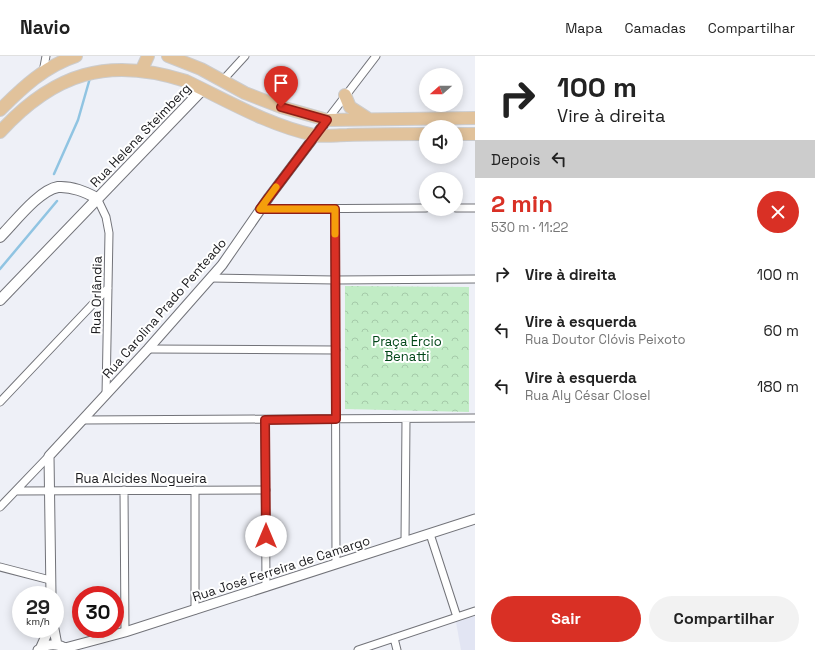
<!DOCTYPE html>
<html lang="pt">
<head>
<meta charset="utf-8">
<style>
	:root { --surface:#fff; --page:#f2f2f2; --text:#222; --muted:#767676; --line:#e0e0e0; --accent:#d93025 }
	body { margin:0; font-family:"Space Grotesk",sans-serif; background:var(--page); color:var(--text); height:100vh; display:flex; flex-direction:column; font-size:15px; white-space:nowrap }
	* { box-sizing:border-box; margin:0 }
	p { font-size:13px; color:var(--muted) }
	.icon { flex:none; width:22px; height:22px; fill:none; stroke:currentColor; stroke-width:2; stroke-linecap:round; stroke-linejoin:round }
	.map { position:relative; flex:1; overflow:hidden }
	.side { display:flex; flex-direction:column; background:var(--surface); width:340px }
	.side>* { flex:none }
	.top-card { background:#fff; color:var(--text); overflow:hidden }
	.needle { width:26px; rotate:249deg }
	.buttons { position:absolute; left:419px; top:12px; display:grid; gap:8px }
	.buttons a { display:grid; place-items:center; width:44px; height:44px; border-radius:50%; background:var(--surface); box-shadow:0 2px 10px #0003; font-size:20px }
	.speed { position:absolute; left:12px; top:530px; display:flex; gap:8px; font-size:20px; font-weight:700; text-align:center }
	.speed>* { display:grid; place-content:center; width:52px; height:52px; border-radius:50%; background:var(--surface); box-shadow:0 2px 10px #0003; line-height:1 }
	.speed small { font-size:10px; font-weight:400 }
	.speed .limit { border:6px solid #d22; background:#fff; color:#111 }
	.pin { position:absolute; display:grid; place-items:center; width:34px; height:34px; color:#fff; margin:-41px -17px; border-radius:50% 50% 50% 0; rotate:-45deg; box-shadow:0 0 4px #0007 }
	.pin .icon { rotate:45deg }
	.me { position:absolute; width:44px; margin:-22px; rotate:0deg; stroke-linejoin:round; filter:drop-shadow(0 0 3px #0008) }
	.turn { display:flex; align-items:center; gap:14px; height:84px; padding:0 16px; font-size:18px }
	.turn .icon { width:52px; height:52px; stroke-width:2.5 }
	.turn b { display:block; font-size:28px; line-height:34px }
	.then { display:flex; align-items:center; height:38px; padding:0 16px; background:#0003; gap:8px; font-size:15px }
	.round { display:grid; place-items:center; flex:none; width:42px; height:42px; border-radius:21px; background:var(--page) }
	.overview { display:flex; align-items:center; justify-content:space-between; height:68px; padding:0 16px }
	h1 { font-size:24px; font-weight:800; line-height:30px; color:var(--accent) }
	.button { display:flex; gap:8px; margin-top:auto; padding:8px 16px }
	.button a { flex:1; height:46px; border-radius:24px; background:var(--accent); color:#fff; font-size:16px; font-weight:800; line-height:46px; text-align:center }
	.button a+a { background:var(--page); color:var(--text) }
	ul { padding:0; list-style:none }
	li { display:flex; align-items:center; gap:12px; height:56px; padding:0 16px }
	li div { flex:1 }
	li b { display:block; font-size:15px }
	li em { font-style:normal }
	header { display:flex; align-items:center; gap:24px; box-sizing:border-box; height:56px; padding:0 20px; background:var(--surface); border-bottom:1px solid var(--line) }
	header strong { font-size:19px }
	nav { display:flex; gap:22px; margin-inline-start:auto; font-size:14px }
	main { display:flex; flex:1; min-height:0 }
	.map>svg:first-child { display:block }
	.built { fill:#e2e5f3 }
	.park { fill:url(#park-crowns) }
	.lines { fill:none; stroke-linecap:round; stroke-linejoin:round }
	.stream { stroke:#90c4e2; stroke-width:2.5 }
	.minor-casing { stroke:#727379; stroke-width:9 }
	.tertiary-casing { stroke:#727379; stroke-width:11 }
	.secondary-casing { stroke:#727379; stroke-width:12 }
	.primary-casing { stroke:#cccccd; stroke-width:14 }
	.minor { stroke:#fff; stroke-width:7 }
	.tertiary { stroke:#fff; stroke-width:9 }
	.secondary { stroke:#fff; stroke-width:10 }
	.primary { stroke:#e1c29b; stroke-width:12 }
	.route-casing { stroke:#8d1f18; stroke-width:10 }
	.route { stroke:#d93025; stroke-width:7 }
	.slow { stroke:#f59e0b; stroke-width:7 }
	.labels { text-anchor:middle; stroke-width:4; stroke-linejoin:round; paint-order:stroke }
	.street-label { font-size:13px; fill:#19191c; stroke:#fff }
	.park-label { font-size:13px; fill:#014617; stroke:#fff }
</style>
</head>
<body>
<header>
<strong>Navio</strong>
<nav><a>Mapa</a><a>Camadas</a><a>Compartilhar</a></nav>
</header>
<main>
<div class="map">
<svg width="475" height="594" viewBox="0 0 475 594">
	<defs>
		<pattern id="park-crowns" width="20" height="18" patternUnits="userSpaceOnUse"><rect width="20" height="18" fill="#c1ecc5"/><path d="M2 6a3 3 0 1 1 6 0M12 15a3 3 0 1 1 6 0" fill="none" stroke="#a5caa9"/></pattern>
	</defs>
	<rect width="100%" height="100%" fill="#eef0f7"/>
	<!-- built -->
	<path class="built" d="M475,559V594H461L456,566Z"/>
	<!-- park -->
	<path class="park" d="M345,230L469,231V356L345,353Z"/>
	<g class="lines">
		<!-- stream -->
		<path class="stream" d="M54,118L78,64L90,22
			M0,213L57,145"/>
		<defs>
			<path id="minor" d="M43,16L46,0
				M223,24L245,0
				M327,64L376,0
				M97,142L106,161L109,177L106,339
				M456,152H475
				M260,153L426,152
				M335,153L336,508
				M210,222L335,224L475,223
				M148,293L336,294
				M0,346L108,232
				M83,364L475,362
				M265,364L266,531
				M124,434L125,576
				M16,435L266,434
				M0,451L49,400
				M430,478L457,561
				M405,486L406,363
				M0,511L50,524
				M195,554V434
				M394,582L397,594
				M358,594L475,555"/>
			<path id="tertiary" d="M51,539L49,400L148,293L222,209L269,141L327,64
				M54,573L57,589
				M41,591L49,573
				M65,592L125,576L475,463
				M38,594C47,587 59,587 68,594"/>
			<path id="secondary" d="M0,181C14,167 39,134 58,131C72,130 85,136 97,142
				M0,244L202,34"/>
			<path id="primary" d="M168,0L201,13L245,37L281,51L327,64L475,62
				M143,11L148,0
				M345,39L350,51L367,62
				M0,54C22,32 45,10 76,0
				M0,76C54,17 108,0 186,25C228,45 268,69 314,79C325,81 337,79 347,79C374,78 400,78 426,78
				M456,78H475"/>
		</defs>
		<!-- minor casing -->
		<use href="#minor" class="minor-casing"/>
		<!-- tertiary casing -->
		<use href="#tertiary" class="tertiary-casing"/>
		<!-- secondary casing -->
		<use href="#secondary" class="secondary-casing"/>
		<!-- primary casing -->
		<use href="#primary" class="primary-casing"/>
		<!-- minor -->
		<use href="#minor" class="minor"/>
		<!-- tertiary -->
		<use href="#tertiary" class="tertiary"/>
		<!-- secondary -->
		<use href="#secondary" class="secondary"/>
		<!-- primary -->
		<use href="#primary" class="primary"/>
	</g>
	<g class="lines">
		<defs>
			<path id="route" d="M266,480L265,364L336,363L335,153H260L327,64L281,51"/>
		</defs>
		<!-- route casing -->
		<use href="#route" class="route-casing"/>
		<!-- route -->
		<use href="#route" class="route"/>
		<!-- slow -->
		<path class="slow" d="M276,131L260,153H335V178"/>
	</g>
	<g class="labels">
		<!-- street labels -->
		<g class="street-label">
			<text transform="translate(140 79) rotate(-46)" y="5">Rua Helena Steimberg</text>
			<text transform="translate(96 239) rotate(-89)" y="5">Rua Orlândia</text>
			<text transform="translate(164 252) rotate(-49)" y="5">Rua Carolina Prado Penteado</text>
			<text x="141" y="427">Rua Alcides Nogueira</text>
			<text transform="translate(281 512) rotate(-18)" y="5">Rua José Ferreira de Camargo</text>
		</g>
		<!-- park labels -->
		<g class="park-label">
			<text x="407" y="290">Praça Ércio<tspan x="407" dy="15">Benatti</tspan></text>
		</g>
	</g>
</svg>
<div class="buttons">
<a><svg class="needle" viewBox="-14 -14 28 28"><path d="M0-13l5 13h-10z" fill="#e53935"/><path d="M0 13l5-13h-10z" fill="#767676"/></svg></a>
<a><svg class="icon" aria-label="sound" viewBox="0 0 24 24"><path d="M4 9h4l5-4v14l-5-4H4zM17 9q2 3 0 6"/></svg></a>
<a><svg class="icon" aria-label="search" viewBox="0 0 24 24"><circle cx="10" cy="10" r="6"/><path d="M15 15l6 6"/></svg></a>
</div>
<div class="speed"><div>29<small>km/h</small></div><div class="limit">30</div></div>
<div class="pin" style="left:281px;top:51px;background:#d93025"><svg class="icon" aria-label="arrive" viewBox="0 0 24 24"><path d="M6 21V4h12l-3 4 3 4H6"/></svg></div>
<svg class="me" style="left:266px;top:480px" viewBox="-20 -20 40 40"><circle r="19" fill="#fff"/><path d="M0-13L10 11 0 6-10 11z" fill="#d93025"/></svg>
</div>
<section class="side">
<div class="top-card">
<div class="turn"><svg class="icon" aria-label="right" viewBox="0 0 24 24"><path d="M7 20v-9h11M14 6l5 5-5 5"/></svg><div><b>100 m</b>Vire à direita</div></div>
<div class="then">Depois<svg class="icon" aria-label="left" viewBox="0 0 24 24"><path d="M17 20v-9H6M10 6l-5 5 5 5"/></svg></div>
</div>
<div class="overview"><div><h1>2 min</h1><p>530 m · 11:22</p></div><a class="round" style="background:#d93025;color:#fff"><svg class="icon" aria-label="close" viewBox="0 0 24 24"><path d="M6 6l12 12M18 6L6 18"/></svg></a></div>
<ul>
<li><svg class="icon" aria-label="right" viewBox="0 0 24 24"><path d="M7 20v-9h11M14 6l5 5-5 5"/></svg><div><b>Vire à direita</b></div><em>100 m</em></li>
<li><svg class="icon" aria-label="left" viewBox="0 0 24 24"><path d="M17 20v-9H6M10 6l-5 5 5 5"/></svg><div><b>Vire à esquerda</b><p>Rua Doutor Clóvis Peixoto</p></div><em>60 m</em></li>
<li><svg class="icon" aria-label="left" viewBox="0 0 24 24"><path d="M17 20v-9H6M10 6l-5 5 5 5"/></svg><div><b>Vire à esquerda</b><p>Rua Aly César Closel</p></div><em>180 m</em></li>
</ul>
<div class="button"><a>Sair</a><a>Compartilhar</a></div>
</section>
</main>
</body>
</html>
